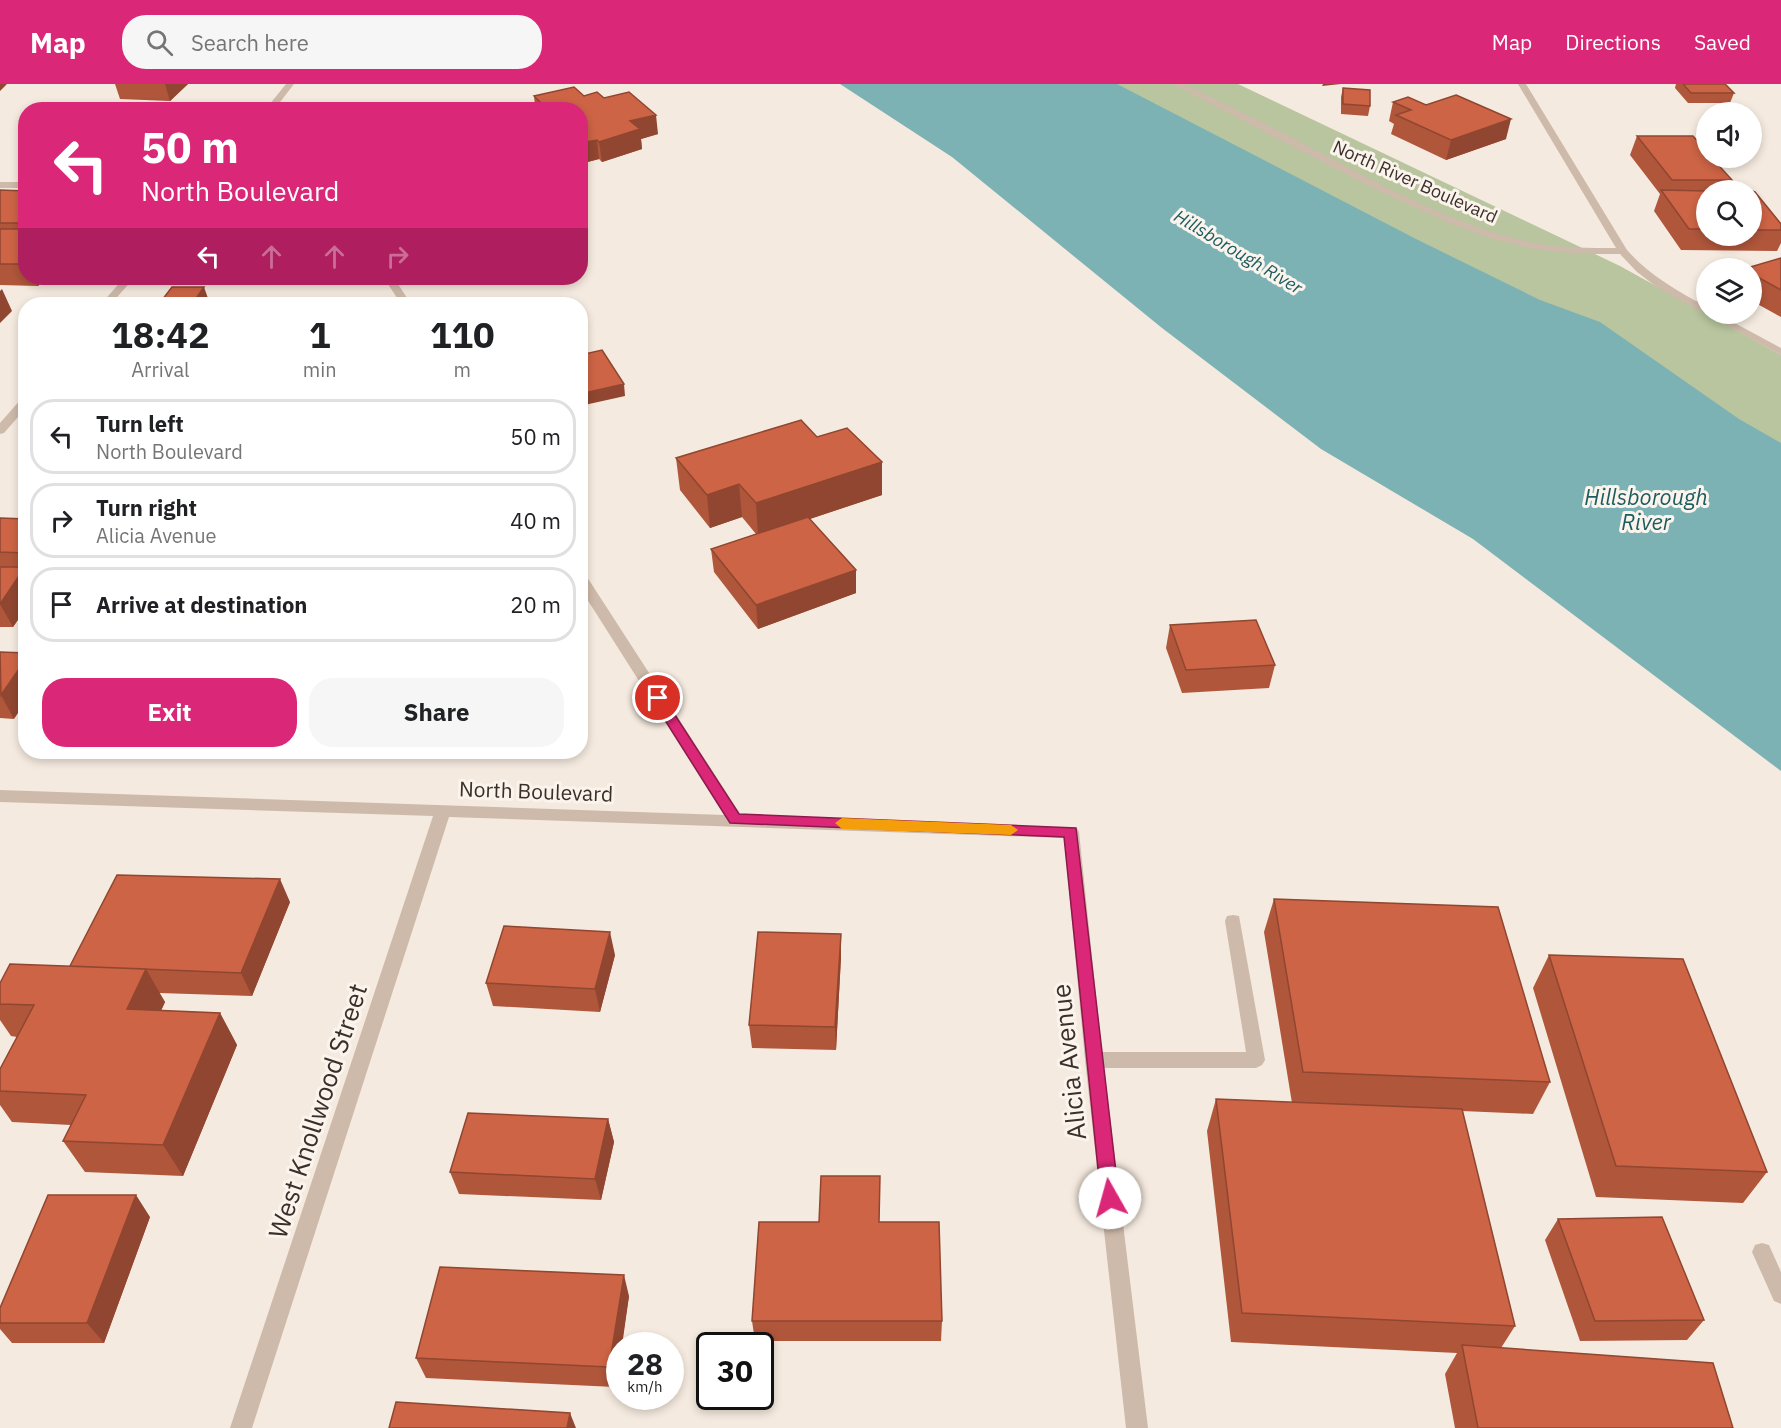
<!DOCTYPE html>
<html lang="en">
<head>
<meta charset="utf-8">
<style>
	:root { --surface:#fff; --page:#f6f6f6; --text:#202124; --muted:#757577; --line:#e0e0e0; --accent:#db2777 }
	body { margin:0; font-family:"IBM Plex Sans",sans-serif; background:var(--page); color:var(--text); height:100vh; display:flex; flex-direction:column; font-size:22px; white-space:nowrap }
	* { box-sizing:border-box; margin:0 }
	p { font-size:20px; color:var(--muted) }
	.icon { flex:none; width:33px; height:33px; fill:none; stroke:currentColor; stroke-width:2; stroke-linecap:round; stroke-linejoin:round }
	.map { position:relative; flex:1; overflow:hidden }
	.drawer { position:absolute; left:18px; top:213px; width:570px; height:462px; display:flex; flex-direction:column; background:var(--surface); border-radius:24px; box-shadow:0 3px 9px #0003 }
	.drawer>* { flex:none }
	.guide { position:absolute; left:18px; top:18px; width:570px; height:183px; border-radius:24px; box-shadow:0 3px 9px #0003; background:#db2777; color:#fff; overflow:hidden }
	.tools { position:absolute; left:1696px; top:18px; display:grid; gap:12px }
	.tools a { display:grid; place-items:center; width:66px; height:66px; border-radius:50%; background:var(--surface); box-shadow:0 3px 9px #0003; font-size:30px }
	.speed { position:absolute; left:606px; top:1248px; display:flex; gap:12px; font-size:30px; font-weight:700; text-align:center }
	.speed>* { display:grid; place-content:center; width:78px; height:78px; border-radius:50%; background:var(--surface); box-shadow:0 3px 9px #0003; line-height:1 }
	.speed small { font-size:15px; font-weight:400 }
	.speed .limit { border:3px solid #111; border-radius:9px; background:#fff; color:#111 }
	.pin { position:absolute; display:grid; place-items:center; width:51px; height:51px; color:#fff; margin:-26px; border:3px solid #fff; border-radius:50%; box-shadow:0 2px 6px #0007 }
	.me { position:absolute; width:66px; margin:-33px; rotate:353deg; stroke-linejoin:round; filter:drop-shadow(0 0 4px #0008) }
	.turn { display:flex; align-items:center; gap:21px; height:126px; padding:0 24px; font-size:27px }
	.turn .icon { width:78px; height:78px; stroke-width:2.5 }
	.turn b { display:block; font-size:42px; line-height:51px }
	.lanes { display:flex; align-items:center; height:57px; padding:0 24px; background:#0003; justify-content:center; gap:30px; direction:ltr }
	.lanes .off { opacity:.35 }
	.eta { display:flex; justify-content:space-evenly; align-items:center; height:102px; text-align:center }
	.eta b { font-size:36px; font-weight:700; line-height:42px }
	.button { display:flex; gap:12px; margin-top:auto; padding:12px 24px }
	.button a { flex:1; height:69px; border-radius:24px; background:var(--accent); color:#fff; font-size:24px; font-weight:700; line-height:69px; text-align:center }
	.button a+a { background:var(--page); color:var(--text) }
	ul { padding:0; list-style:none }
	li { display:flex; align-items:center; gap:18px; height:75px; margin:0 12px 9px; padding:0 12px; border:3px solid var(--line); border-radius:24px }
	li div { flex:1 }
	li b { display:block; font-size:22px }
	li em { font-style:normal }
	header { display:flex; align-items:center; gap:36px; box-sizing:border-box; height:84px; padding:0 30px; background:var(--accent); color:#fff }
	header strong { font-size:28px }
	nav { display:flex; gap:33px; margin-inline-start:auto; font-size:21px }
	.search { width:420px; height:54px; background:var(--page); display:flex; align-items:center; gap:15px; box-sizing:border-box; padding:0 21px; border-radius:24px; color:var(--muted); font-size:22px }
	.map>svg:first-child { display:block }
	.green { fill:#b8c59e }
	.water { fill:#7cb2b4 }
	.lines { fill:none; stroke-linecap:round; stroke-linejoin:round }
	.minor { fill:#cebaaa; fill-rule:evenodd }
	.wall { fill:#b0563b }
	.shaded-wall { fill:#904630 }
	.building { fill:#cd6445; stroke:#904630; stroke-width:1.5 }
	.route { fill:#db2777; stroke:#8e194d; stroke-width:1.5 }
	.slow { fill:#f59e0b }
	.labels { text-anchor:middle; stroke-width:6; stroke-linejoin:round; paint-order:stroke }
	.far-street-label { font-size:18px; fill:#3b2f2a; stroke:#fbf4ed }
	.far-water-label { font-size:18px; font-style:italic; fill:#1c5c60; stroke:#fbf4ed }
	.street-label { font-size:21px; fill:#3b2f2a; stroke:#fbf4ed }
	.water-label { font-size:22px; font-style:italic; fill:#1c5c60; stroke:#fbf4ed }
	.near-street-label { font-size:26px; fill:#3b2f2a; stroke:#fbf4ed }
</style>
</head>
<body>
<header>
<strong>Map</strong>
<div class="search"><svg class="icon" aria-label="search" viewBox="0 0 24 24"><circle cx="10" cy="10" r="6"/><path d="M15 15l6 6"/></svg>Search here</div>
<nav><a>Map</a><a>Directions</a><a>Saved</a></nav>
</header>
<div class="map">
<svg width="1781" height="1344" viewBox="0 0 1781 1344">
	<rect width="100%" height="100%" fill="#f5eadf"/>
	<!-- green -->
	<path class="green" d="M1105,0H1238L1620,182L1781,271V371L1532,220Z"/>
	<!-- water -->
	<path class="water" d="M840,0H1117L1416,155L1540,216L1600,238L1739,335L1781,359V687L1473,455L1321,365L1162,244L952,73Z"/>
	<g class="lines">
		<!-- minor -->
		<path class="minor" d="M286,0H294L274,26H265Z
			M1173,0H1184C1223,20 1263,38 1302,59C1376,98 1451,142 1535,159C1562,164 1589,164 1616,164L1518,0H1526L1627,166C1649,191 1677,207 1707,223V230H1718L1781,264V271L1658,204L1637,188L1620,170H1579L1535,165L1490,154L1449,139L1369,102Z
			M0,98H26V104H0Z
			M124,194H134L111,220H101Z
			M384,194H394L411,220H401Z
			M26,313V324L4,349L0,350V339L22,314Z
			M580,489L587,493L741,731L1077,744L1079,748L1102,968H1246L1225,837L1227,832L1233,831L1239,832L1265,976L1262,981L1256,984H1104L1148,1344H1126L1085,976L1064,754L449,733L252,1344H230L433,732L0,718V706L724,731L580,504Z
			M1762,1159L1769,1161L1781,1188V1220L1774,1217L1752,1168L1755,1161Z"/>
	</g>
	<!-- wall -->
	<path class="wall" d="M115,0H188L170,17L120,15Z
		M1676,0H1725L1734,9L1730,19H1688L1675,4Z
		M1343,4L1370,22L1368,32L1341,30V13Z
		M534,12H584L604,14L658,50L641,55L642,65L602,78L599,75L580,80V26L535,22Z
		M1393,18L1506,55L1446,76L1391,50L1394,40L1389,37Z
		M1637,52L1732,96L1728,106H1707V152H1752V107L1781,140V159L1777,167L1681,166L1654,127L1660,110L1630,71Z
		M0,106L26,107V194H45L38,202L0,201Z
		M1781,174V233L1752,217V184Z
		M229,194H280L279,196L230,197Z
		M817,353L882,378V411L810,435L856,486V509L758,545L714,488L711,465L756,450L742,433L710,444L680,406L676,374Z
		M0,434L26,435V524L13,543H0Z
		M1170,541L1275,581L1269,604L1182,609L1166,564Z
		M0,568L14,635L0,634Z
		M1274,815L1550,998L1533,1030L1462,1027L1515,1242L1501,1264L1733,1344H1455L1445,1290L1457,1269L1231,1258L1207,1047L1216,1015L1292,1019L1264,848Z
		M290,818L252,912L159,909L165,918L161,927L220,929L237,961L183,1092L85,1088L63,1057L71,1041L12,1038L0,1021V985L17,953L11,952L0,936V899L70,882Z
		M841,850V873L836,966L752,964L749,941Z
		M615,871L600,928L493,922L486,899Z
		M1549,871L1767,1088L1743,1119L1596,1113L1533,904Z
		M608,1035L614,1058L601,1116L459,1110L450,1088Z
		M880,1113L879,1138L942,1237L941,1257H755L752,1237L819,1138Z
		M150,1133L104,1259H12L0,1245V1224Z
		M1558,1135L1704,1236L1687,1256L1580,1257L1545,1156Z
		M629,1212L615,1303L426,1294L416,1274Z"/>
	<!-- shaded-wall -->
	<path class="shaded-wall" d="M0,0H7L0,7Z
		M165,0H188L170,17Z
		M1323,0H1341L1322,2Z
		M656,31L658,50L641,55L642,65L602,78L599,58L630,37Z
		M1511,35L1506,55L1446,76L1451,56Z
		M597,56L599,75L580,80V59Z
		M34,194H45L38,202Z
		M204,203L210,220L195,216Z
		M2,205L12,227L0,239V207Z
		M624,300L625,312L580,322V310Z
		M882,378V411L758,452L756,419Z
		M739,400L742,433L710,444L707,411Z
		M25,483L26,524L13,543L0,520Z
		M856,486V509L758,545L756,521Z
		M26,575V617L14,635L1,611Z
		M280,795L290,818L252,912L241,889Z
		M610,848L615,871L600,928L595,905Z
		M841,850V873L836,966L835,943Z
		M146,885L165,918L146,958L127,925Z
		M220,929L237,961L183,1092L163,1061Z
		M608,1035L614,1058L601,1116L595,1095Z
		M136,1111L150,1133L104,1259L87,1239Z
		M624,1191L629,1212L622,1262H620V1274L615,1303L609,1283Z
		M570,1329L576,1344H567Z"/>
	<!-- building -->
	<path class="building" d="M1683,0H1725L1734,9H1691Z
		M574,3L584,12L597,8L604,14L629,8L656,31L630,37L640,45L599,58L597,56L580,59V26L521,25L543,21L534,12Z
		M1343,4L1370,6V22L1343,20Z
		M1456,11L1511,35L1451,56L1396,31L1411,26L1393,18L1408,13L1426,21Z
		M1637,52H1693L1707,68V74H1712L1732,96H1672Z
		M0,106L26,107V139H0Z
		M1661,106L1707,107V145H1689Z
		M1752,107L1755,108L1781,140V146H1752Z
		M0,145H26V180H0Z
		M1781,174V206L1752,190V184H1747Z
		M172,203H204L195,216H228L225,220H159Z
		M602,266L624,300L580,310V271Z
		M801,336L817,353L847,344L882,378L756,419L739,400L707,411L676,374Z
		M808,433L856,486L756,521L711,465Z
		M0,434L26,435V469L0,468Z
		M0,483H25L0,520Z
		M1256,536L1275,581L1186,586L1170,541Z
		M0,568L26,569V575L1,611Z
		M117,791L280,795L241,889L70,882Z
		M1274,815L1498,823L1550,998L1303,988Z
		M504,842L610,848L595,905L486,899Z
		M758,848L841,850L835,943L749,941Z
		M1549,871L1683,875L1767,1088L1616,1082Z
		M10,880L146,885L127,925L220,929L163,1061L63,1057L86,1011L0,1007V985L34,921L0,920V899Z
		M1216,1015L1462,1025L1515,1242L1242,1229Z
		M468,1029L608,1035L595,1095L450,1088Z
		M821,1092H880L879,1138H939L942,1237H752L759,1138H819Z
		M48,1111H136L87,1239H0V1224Z
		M1662,1133L1704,1236L1595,1237L1558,1135Z
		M440,1183L624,1191L609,1283L416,1274Z
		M1462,1261L1713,1279L1733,1344H1478Z
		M396,1318L570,1329L567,1344H389Z"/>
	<!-- route -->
	<path class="route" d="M658,610L662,611L739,730L1076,744L1119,1114L1116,1119L1110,1122L1104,1119L1101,1114L1064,753L730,739L651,614Z"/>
	<!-- slow -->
	<path class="slow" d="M842,734L1011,741L1018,746L1011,751L842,745L835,739Z"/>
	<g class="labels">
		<!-- far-street labels -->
		<g class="far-street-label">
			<text transform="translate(1415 98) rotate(24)" y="6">North River Boulevard</text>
		</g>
		<!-- far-water labels -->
		<g class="far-water-label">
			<text transform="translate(1238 168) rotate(31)" y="6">Hillsborough River</text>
		</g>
		<!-- street labels -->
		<g class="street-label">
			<text transform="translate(536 708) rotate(2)" y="7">North Boulevard</text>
		</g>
		<!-- water labels -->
		<g class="water-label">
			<text x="1646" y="421">Hillsborough<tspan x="1646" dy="25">River</tspan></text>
		</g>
		<!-- near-street labels -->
		<g class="near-street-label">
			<text transform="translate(1069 978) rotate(-96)" y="9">Alicia Avenue</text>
			<text transform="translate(318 1027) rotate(-72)" y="9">West Knollwood Street</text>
		</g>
	</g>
</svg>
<div class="tools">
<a><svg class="icon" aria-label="sound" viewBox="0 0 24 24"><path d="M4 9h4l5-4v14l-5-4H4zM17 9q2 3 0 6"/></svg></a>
<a><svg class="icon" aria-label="search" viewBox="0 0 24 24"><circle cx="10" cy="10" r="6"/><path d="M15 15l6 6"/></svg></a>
<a><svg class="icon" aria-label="layers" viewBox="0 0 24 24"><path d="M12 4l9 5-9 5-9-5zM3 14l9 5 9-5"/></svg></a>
</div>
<div class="speed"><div>28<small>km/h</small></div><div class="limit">30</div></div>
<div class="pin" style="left:658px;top:614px;background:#d93025"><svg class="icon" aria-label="arrive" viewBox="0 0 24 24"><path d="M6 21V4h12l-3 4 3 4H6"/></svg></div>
<svg class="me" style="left:1110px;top:1114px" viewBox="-20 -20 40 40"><circle r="19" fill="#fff"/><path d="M0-13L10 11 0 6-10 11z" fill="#db2777"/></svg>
<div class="guide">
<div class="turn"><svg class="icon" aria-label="left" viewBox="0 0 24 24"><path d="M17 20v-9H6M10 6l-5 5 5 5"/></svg><div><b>50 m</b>North Boulevard</div></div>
<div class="lanes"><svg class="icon" aria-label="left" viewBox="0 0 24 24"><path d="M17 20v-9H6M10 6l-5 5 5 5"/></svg><svg class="icon off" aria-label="ahead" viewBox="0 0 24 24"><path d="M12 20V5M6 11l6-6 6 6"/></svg><svg class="icon off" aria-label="ahead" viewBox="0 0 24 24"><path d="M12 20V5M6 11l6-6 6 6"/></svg><svg class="icon off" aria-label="right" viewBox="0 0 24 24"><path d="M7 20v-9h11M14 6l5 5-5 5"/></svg></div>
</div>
<section class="drawer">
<div class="eta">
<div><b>18:42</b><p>Arrival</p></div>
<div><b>1</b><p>min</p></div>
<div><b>110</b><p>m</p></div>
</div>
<ul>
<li><svg class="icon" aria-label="left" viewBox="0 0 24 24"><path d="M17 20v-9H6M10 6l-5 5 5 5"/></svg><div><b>Turn left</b><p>North Boulevard</p></div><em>50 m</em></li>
<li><svg class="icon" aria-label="right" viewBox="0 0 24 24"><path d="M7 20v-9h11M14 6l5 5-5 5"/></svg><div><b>Turn right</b><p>Alicia Avenue</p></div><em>40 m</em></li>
<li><svg class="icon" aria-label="arrive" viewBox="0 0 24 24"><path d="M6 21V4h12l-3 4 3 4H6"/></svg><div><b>Arrive at destination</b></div><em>20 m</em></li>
</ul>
<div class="button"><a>Exit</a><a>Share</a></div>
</section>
</div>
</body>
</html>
